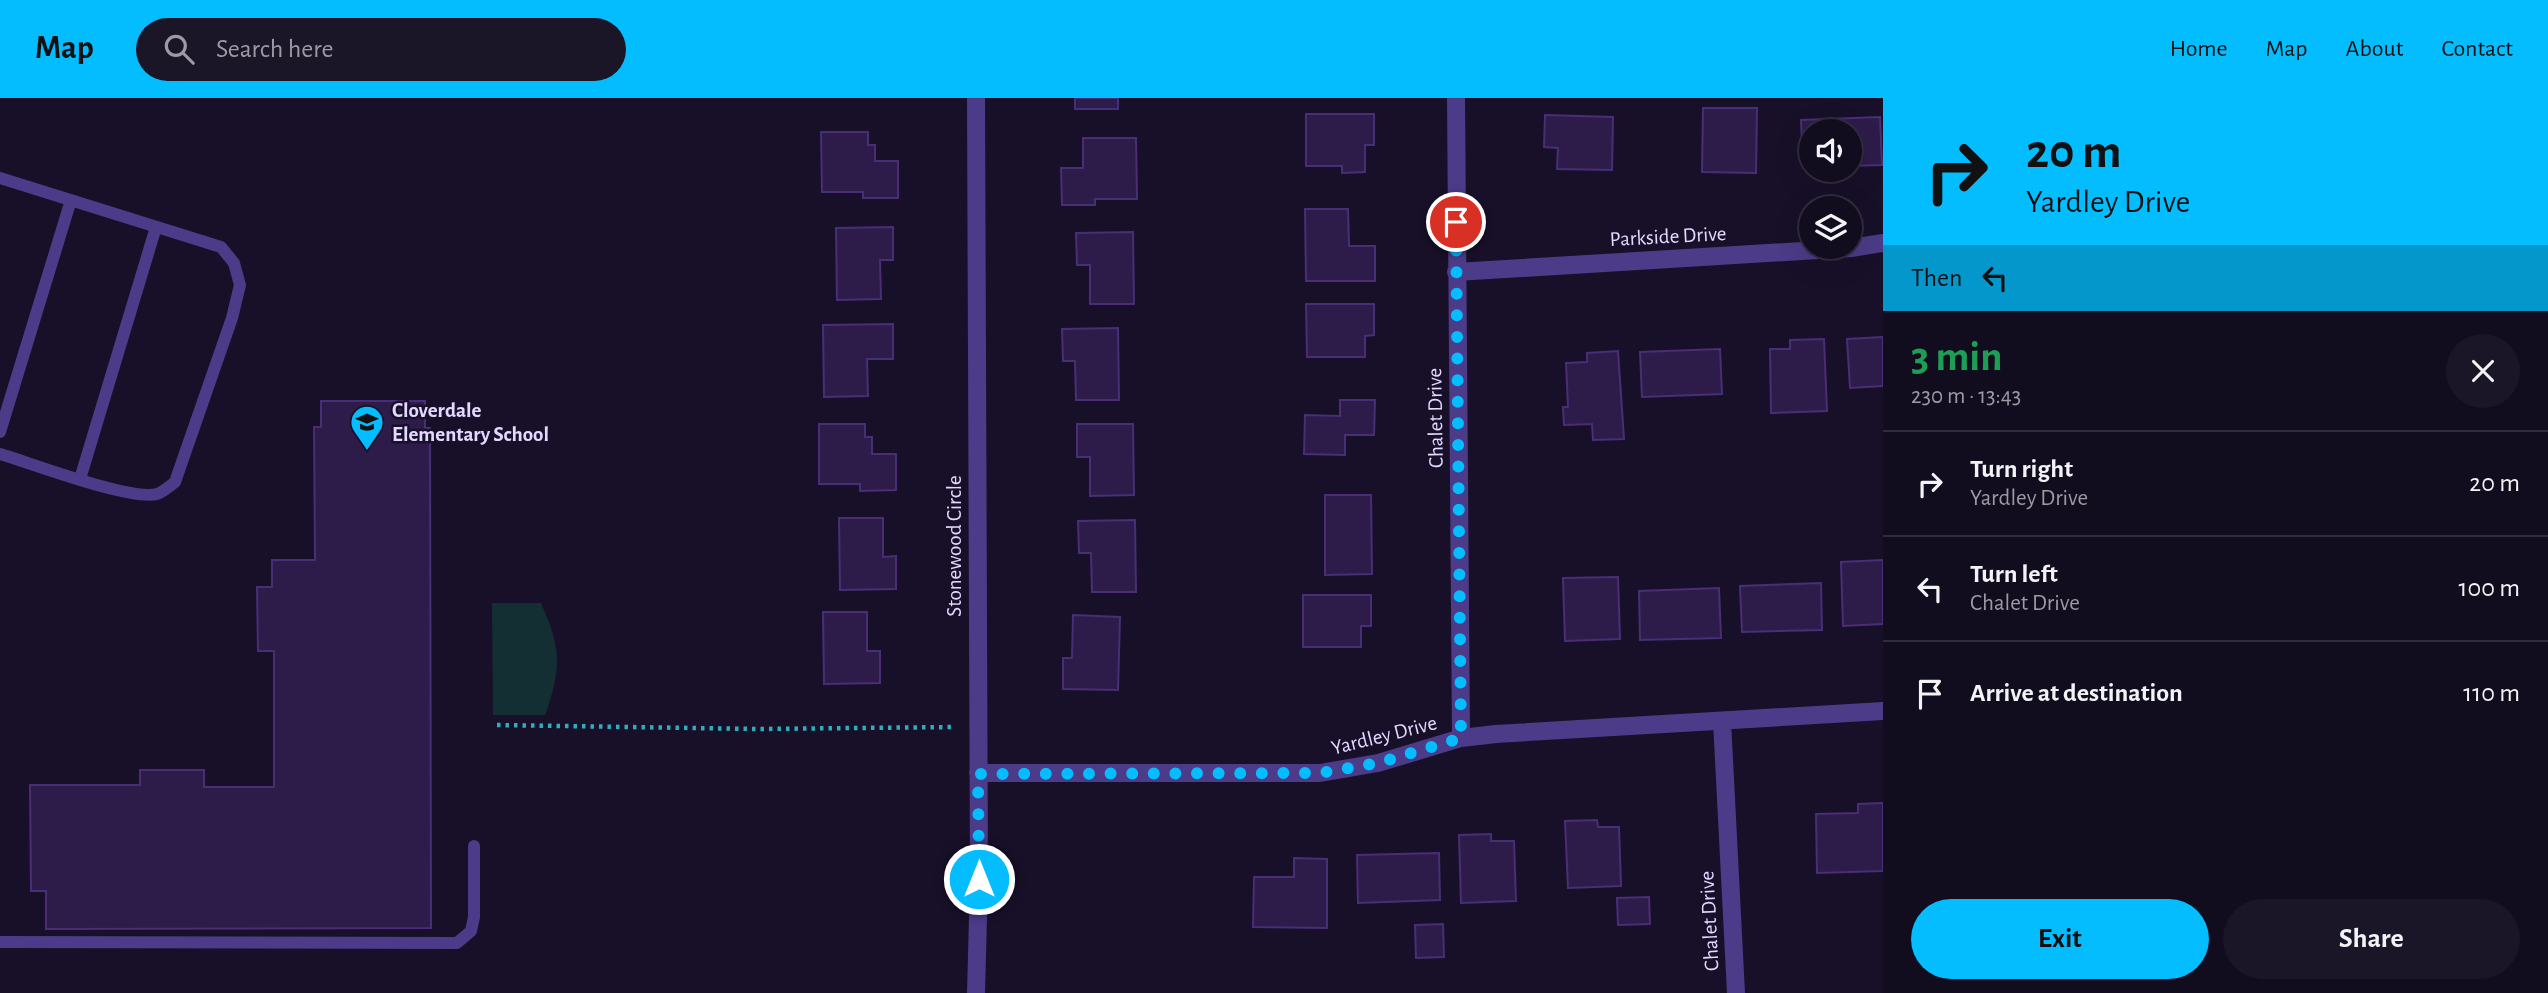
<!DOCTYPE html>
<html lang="en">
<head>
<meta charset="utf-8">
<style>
	:root { --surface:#120c1f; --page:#1b1528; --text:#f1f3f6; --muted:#9c9ba4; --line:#312c3d; --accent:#04bdff }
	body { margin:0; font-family:"Alegreya Sans",sans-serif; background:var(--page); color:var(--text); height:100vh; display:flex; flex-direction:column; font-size:26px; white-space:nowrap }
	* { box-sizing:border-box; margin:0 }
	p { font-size:23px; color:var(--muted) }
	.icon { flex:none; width:38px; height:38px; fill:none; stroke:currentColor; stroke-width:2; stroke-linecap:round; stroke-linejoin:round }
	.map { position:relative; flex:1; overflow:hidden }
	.panel { display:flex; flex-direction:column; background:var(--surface); width:665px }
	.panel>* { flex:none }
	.guide { background:#04bdff; color:#111; overflow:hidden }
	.tools { position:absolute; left:1799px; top:21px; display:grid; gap:14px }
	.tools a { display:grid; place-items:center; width:63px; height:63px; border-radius:50%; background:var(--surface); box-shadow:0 7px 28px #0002,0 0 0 2px var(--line); font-size:35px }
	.pin { position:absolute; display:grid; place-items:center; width:60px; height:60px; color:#fff; margin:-30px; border:4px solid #fff; border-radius:50%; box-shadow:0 2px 7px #0007 }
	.me { position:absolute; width:77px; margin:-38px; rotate:0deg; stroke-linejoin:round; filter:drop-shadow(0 0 5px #0008) }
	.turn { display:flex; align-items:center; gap:24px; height:147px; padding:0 28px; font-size:32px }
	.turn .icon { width:91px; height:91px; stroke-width:2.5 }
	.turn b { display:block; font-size:49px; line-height:60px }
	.then { display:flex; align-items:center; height:66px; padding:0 28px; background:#0003; gap:14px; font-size:26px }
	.round { display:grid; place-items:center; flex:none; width:74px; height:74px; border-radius:37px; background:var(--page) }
	.head { display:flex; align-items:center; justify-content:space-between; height:119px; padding:0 28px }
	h1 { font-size:42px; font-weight:600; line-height:52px; color:#1e9e55 }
	.action { display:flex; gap:14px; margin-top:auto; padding:14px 28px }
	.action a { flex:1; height:80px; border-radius:42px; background:var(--accent); color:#111; font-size:28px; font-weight:600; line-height:80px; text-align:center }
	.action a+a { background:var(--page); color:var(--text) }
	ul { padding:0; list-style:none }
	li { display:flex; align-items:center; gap:21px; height:105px; padding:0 28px; border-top:2px solid var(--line) }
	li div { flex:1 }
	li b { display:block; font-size:26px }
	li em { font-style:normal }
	header { display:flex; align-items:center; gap:42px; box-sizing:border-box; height:98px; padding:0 35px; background:var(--accent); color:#111 }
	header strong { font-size:33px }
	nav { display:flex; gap:38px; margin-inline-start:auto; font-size:24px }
	.search { width:490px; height:63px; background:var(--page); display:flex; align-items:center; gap:18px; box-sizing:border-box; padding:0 24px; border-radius:38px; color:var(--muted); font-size:26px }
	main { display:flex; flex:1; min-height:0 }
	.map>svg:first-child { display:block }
	.green { fill:#132f33 }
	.building { fill:#2d1c4a; stroke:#482e76; stroke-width:2 }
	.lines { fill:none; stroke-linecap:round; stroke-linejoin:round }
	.path { stroke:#30adbb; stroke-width:4.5; stroke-dasharray:3.5 5; stroke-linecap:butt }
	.service { stroke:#4b3b88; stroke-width:12 }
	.minor { stroke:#4b3b88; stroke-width:18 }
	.route { stroke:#04bdff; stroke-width:12; stroke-dasharray:0 21.6 }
	.labels { text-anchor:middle; stroke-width:5; stroke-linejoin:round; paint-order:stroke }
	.street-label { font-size:21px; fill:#e3d8ff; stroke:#181029 }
	.poi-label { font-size:21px; font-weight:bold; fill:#e3d8ff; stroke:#181029; text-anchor:start }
</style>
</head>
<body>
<header>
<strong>Map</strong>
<div class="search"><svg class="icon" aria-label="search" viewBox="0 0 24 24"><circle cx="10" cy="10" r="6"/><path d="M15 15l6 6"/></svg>Search here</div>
<nav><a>Home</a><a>Map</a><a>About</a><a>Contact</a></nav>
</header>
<main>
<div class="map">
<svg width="1883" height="895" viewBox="0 0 1883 895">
	<rect width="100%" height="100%" fill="#181029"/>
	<!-- green -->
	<path class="green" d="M492,505H541C561,550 562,569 545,617H493Z"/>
	<!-- building -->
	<path class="building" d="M1075,0H1118V11H1075Z
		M1703,10H1757L1756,75L1702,74Z
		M1306,16H1374V47H1365V74L1342,75V68H1306Z
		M1545,17L1613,19L1612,72L1557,71L1558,50L1544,49Z
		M1880,19L1882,67L1850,68V33H1811V69H1803L1801,22Z
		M821,34H868V47H875V63H898V100H863V94H822Z
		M1083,40H1136L1137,101H1095V107H1062L1061,70H1083Z
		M1305,111H1348L1349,148H1375V183H1306Z
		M893,129V162H880L881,201L837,202L836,130Z
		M1133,134L1134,206H1090V167H1077L1076,135Z
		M1306,206H1374V237L1365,238V259H1307Z
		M893,226V261H867L868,298L824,299L823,227Z
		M1118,230L1119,302H1076L1075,263H1063L1062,231Z
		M1883,239V288L1850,290L1847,241Z
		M1824,241L1827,313L1771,315L1770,251H1790V242Z
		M1720,251L1722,296L1642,299L1640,254Z
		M1618,253L1624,341L1593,342L1592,326L1564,327L1563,309H1568L1566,265L1587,264V255Z
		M1340,302H1375L1374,337H1345V357L1304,356L1305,317L1340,318Z
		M321,303H425V330H430L431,830L46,831V793H31L30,687H140V672H204V689H274V553H258L257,489H272V462H315L314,329H321Z
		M819,326H865V339H872V356H896V392L860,393V386H819Z
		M1077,326H1133L1134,397L1090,398V359H1077Z
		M1325,397H1371L1372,476L1325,477Z
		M839,420H883V459L896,458V491L840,492Z
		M1135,422L1136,494H1092L1091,455H1079L1078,423Z
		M1883,462V526L1843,528L1841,464Z
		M1618,479L1620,541L1565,543L1563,480Z
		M1821,485L1822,532L1742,534L1740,488Z
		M1719,490L1721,540L1640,542L1639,493Z
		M1303,497H1371V528H1361V549H1303Z
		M823,514H867V553H880V585L824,586Z
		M1073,517L1120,519L1118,592L1063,591V560H1072Z
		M1883,705V773L1817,775L1816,716L1858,715V706Z
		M1597,722L1598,729H1619L1621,788L1568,790L1565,723Z
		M1491,736V743H1514L1516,803L1461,805L1459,737Z
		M1439,755L1440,802L1358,805L1357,757Z
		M1294,760L1327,761V830L1253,829L1254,779H1294Z
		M1649,799L1650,826L1618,827L1617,800Z
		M1443,826L1444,859L1416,860L1415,827Z"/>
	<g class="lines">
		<!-- path -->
		<path class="path" d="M497,627L758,631L956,629"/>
		<!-- service -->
		<path class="service" d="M0,80L221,149L234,165L240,187L232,220L175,384C170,388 163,394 157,396C130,403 31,365 0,356
			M0,334L71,102
			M80,381L156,129
			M0,844L457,845L471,833L474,819V748"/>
		<!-- minor -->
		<path class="minor" d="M976,0L979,781L976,895
			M1456,0L1461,640
			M1456,174L1851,150L1883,145
			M1722,623L1736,895
			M978,675H1320L1378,665L1461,640L1496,636L1883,613"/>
	</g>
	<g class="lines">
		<!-- route -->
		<path class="route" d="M979,781L978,676L1320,675L1378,665L1461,640L1456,124"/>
	</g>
	<!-- icons -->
	<defs>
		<symbol id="school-pin" viewBox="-11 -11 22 30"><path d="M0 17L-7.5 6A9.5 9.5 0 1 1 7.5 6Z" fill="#04bdff" stroke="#181029"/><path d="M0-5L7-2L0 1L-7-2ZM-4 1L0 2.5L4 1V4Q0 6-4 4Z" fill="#111"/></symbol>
	</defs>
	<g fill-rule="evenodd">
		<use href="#school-pin" x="348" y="305" width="38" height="52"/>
	</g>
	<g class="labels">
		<!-- street labels -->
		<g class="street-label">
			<text transform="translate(1668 138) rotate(-3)" y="7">Parkside Drive</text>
			<text transform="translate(1435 320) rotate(-91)" y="7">Chalet Drive</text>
			<text transform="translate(954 448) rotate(-90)" y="7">Stonewood Circle</text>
			<text transform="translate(1384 637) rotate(-14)" y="7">Yardley Drive</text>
			<text transform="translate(1709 823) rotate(-93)" y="7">Chalet Drive</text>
		</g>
		<!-- poi labels -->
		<g class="poi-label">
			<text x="392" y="319">Cloverdale<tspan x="392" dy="24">Elementary School</tspan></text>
		</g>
	</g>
</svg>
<div class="tools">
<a><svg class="icon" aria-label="sound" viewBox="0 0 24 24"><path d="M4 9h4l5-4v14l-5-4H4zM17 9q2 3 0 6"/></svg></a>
<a><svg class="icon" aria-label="layers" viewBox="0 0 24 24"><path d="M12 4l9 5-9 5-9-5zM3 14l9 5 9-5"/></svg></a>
</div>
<div class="pin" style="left:1456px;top:124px;background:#d93025"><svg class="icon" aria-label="arrive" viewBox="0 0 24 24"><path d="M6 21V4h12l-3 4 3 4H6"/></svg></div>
<svg class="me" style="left:979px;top:781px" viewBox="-20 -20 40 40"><circle r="17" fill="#04bdff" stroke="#fff" stroke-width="3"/><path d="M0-11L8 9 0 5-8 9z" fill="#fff"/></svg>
</div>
<section class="panel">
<div class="guide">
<div class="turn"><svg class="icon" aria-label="right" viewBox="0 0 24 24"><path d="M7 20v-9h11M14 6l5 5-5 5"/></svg><div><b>20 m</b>Yardley Drive</div></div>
<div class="then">Then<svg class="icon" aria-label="left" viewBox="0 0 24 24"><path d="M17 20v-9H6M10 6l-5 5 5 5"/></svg></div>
</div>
<div class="head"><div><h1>3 min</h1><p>230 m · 13:43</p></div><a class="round"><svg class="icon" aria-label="close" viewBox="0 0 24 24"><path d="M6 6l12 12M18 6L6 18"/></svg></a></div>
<ul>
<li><svg class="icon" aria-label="right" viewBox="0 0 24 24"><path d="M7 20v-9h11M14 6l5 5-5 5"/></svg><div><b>Turn right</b><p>Yardley Drive</p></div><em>20 m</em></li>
<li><svg class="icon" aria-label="left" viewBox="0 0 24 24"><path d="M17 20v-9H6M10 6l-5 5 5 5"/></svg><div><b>Turn left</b><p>Chalet Drive</p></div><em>100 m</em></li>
<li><svg class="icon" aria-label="arrive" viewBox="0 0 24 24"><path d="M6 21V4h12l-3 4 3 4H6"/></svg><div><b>Arrive at destination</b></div><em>110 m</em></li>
</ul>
<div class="action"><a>Exit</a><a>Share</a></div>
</section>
</main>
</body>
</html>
